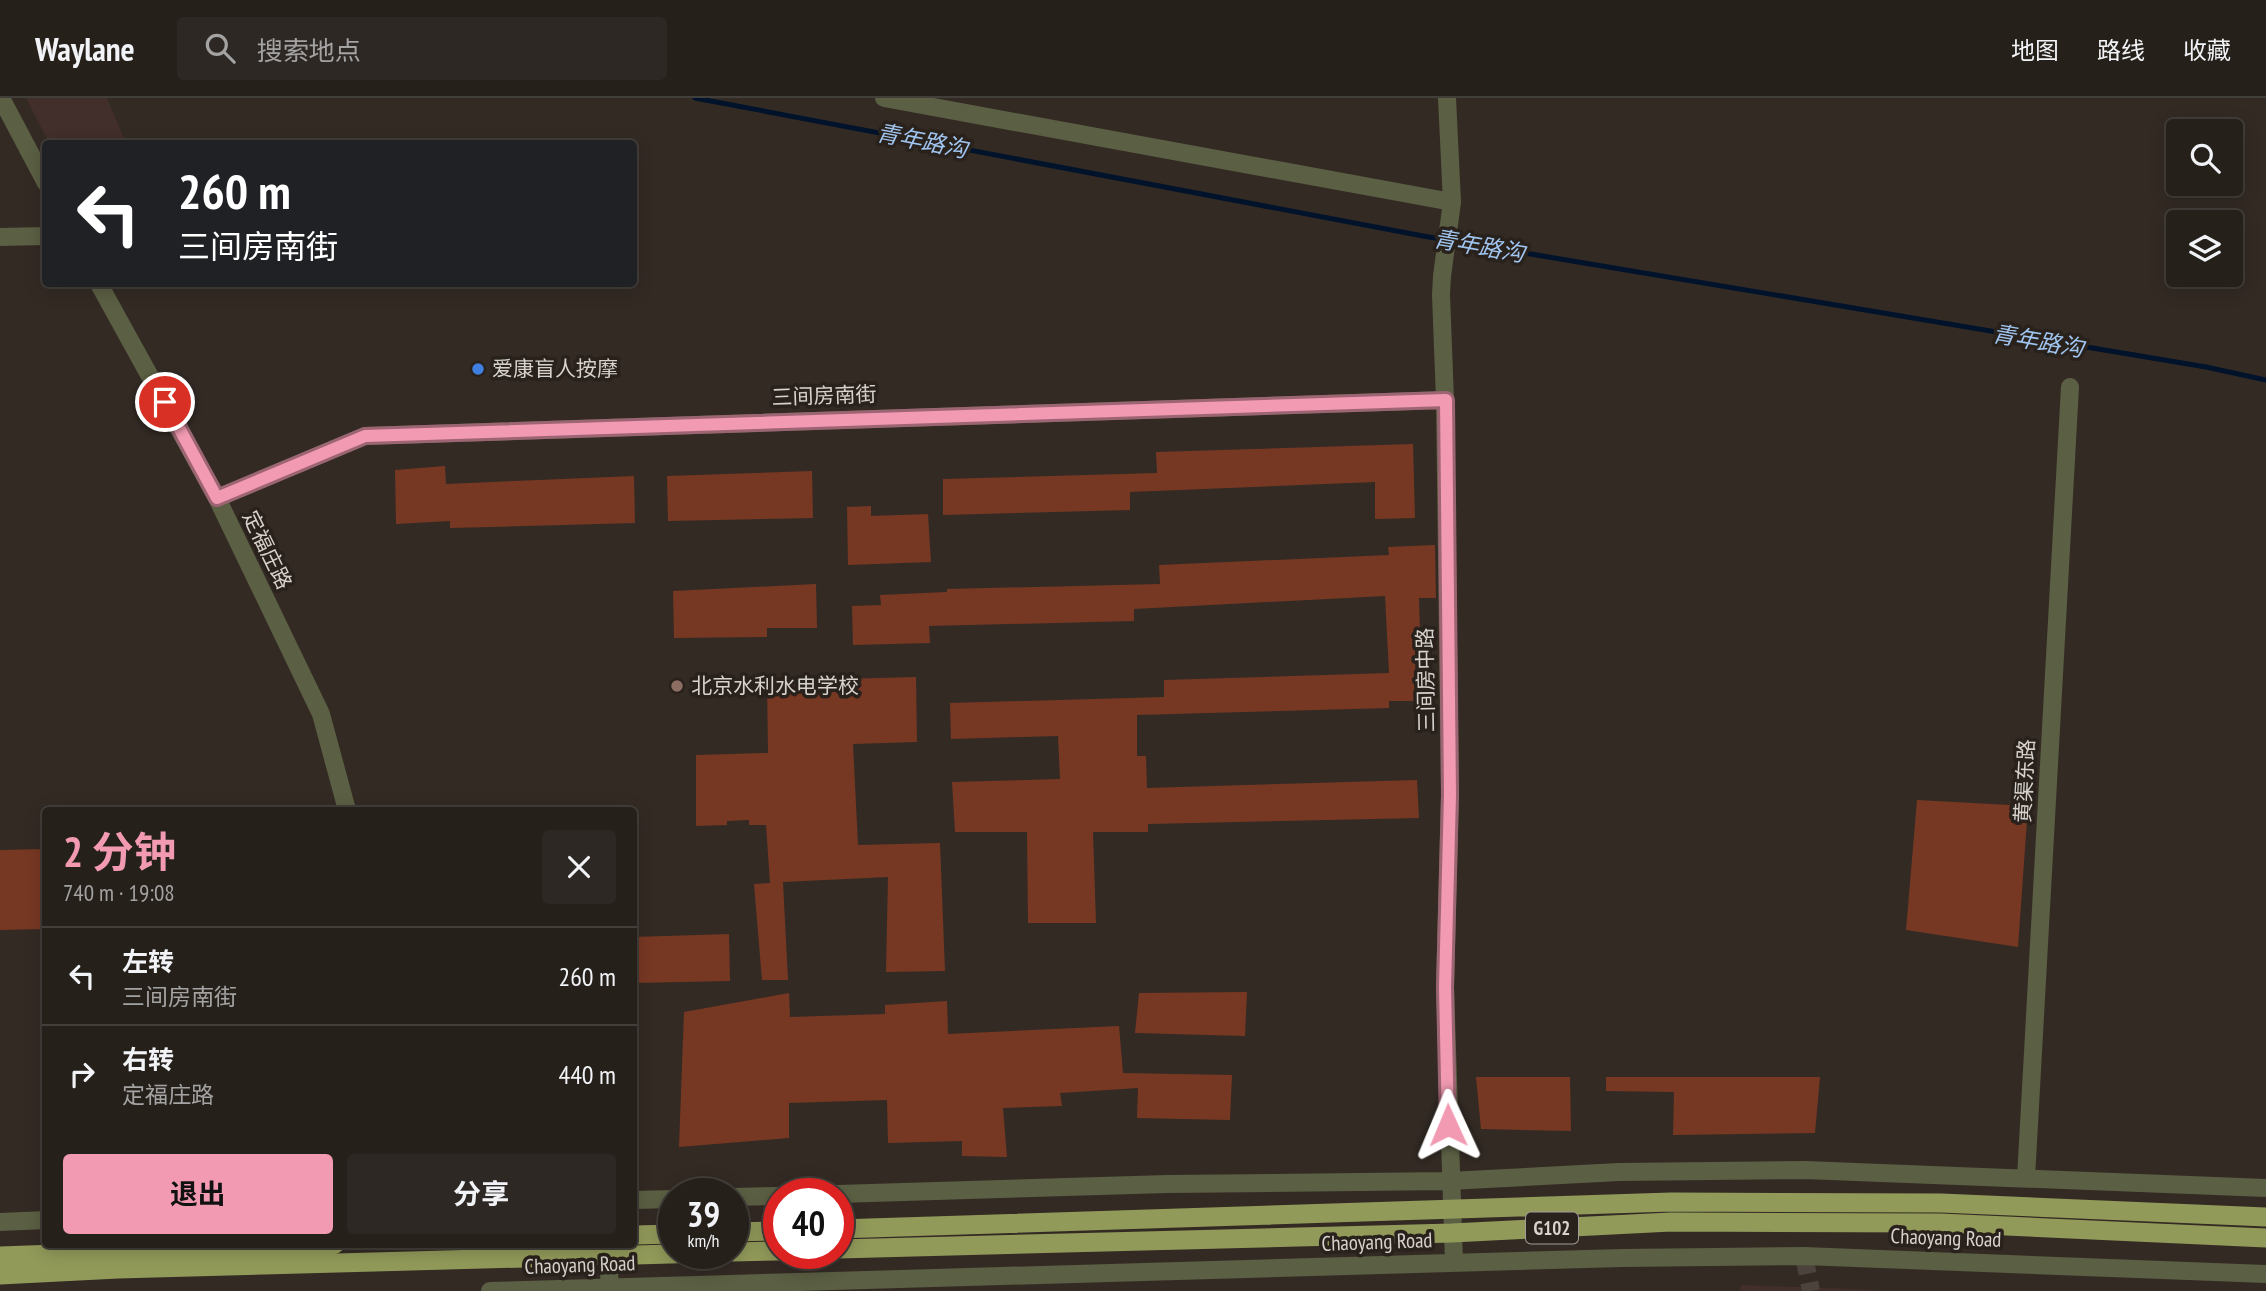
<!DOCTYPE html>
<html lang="zh">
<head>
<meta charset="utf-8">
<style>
	:root { --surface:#26201b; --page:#2e2824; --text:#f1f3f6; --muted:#a4a3a3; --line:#423e3a; --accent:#f19ab1 }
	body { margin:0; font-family:"PT Sans Narrow","Noto Sans SC",sans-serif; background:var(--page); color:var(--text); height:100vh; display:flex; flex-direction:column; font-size:26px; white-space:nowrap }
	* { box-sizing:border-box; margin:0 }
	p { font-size:23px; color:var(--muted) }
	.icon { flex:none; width:38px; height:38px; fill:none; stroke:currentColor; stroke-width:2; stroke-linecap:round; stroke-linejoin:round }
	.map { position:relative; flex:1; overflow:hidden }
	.side { position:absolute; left:42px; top:709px; width:595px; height:441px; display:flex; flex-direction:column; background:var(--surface); border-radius:7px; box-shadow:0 4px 18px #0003,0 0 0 2px var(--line) }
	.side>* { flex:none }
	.top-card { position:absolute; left:42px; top:42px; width:595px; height:147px; border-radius:7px; box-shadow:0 4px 18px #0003,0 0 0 2px var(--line); background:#202124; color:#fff; overflow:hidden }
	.tools { position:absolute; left:2166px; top:21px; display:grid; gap:14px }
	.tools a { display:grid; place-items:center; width:77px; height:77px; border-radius:7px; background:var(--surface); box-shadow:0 4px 18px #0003,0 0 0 2px var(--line); font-size:35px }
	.speed { position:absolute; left:658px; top:1080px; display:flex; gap:14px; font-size:35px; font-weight:700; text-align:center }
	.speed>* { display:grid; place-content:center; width:91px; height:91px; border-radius:50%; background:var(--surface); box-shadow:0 4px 18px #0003,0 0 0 2px var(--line); line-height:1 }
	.speed small { font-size:18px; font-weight:400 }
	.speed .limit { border:10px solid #d22; background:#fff; color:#111 }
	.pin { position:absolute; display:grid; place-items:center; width:60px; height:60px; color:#fff; margin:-30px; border:4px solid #fff; border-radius:50%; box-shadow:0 2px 7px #0007 }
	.me { position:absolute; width:77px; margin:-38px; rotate:359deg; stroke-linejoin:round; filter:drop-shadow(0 0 5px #0008) }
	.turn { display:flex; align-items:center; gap:24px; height:147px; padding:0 21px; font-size:32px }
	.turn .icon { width:91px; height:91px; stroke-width:2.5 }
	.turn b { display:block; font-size:49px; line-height:60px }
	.round { display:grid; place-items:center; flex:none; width:74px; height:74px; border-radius:7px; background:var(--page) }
	.head { display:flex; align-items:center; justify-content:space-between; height:119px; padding:0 21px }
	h1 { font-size:42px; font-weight:700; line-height:52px; color:var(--accent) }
	.action { display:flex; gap:14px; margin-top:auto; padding:14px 21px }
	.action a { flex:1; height:80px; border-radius:7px; background:var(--accent); color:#111; font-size:28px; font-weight:700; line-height:80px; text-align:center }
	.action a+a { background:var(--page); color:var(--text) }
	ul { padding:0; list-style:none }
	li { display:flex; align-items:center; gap:21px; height:98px; padding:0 21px; border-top:2px solid var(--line) }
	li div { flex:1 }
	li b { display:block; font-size:26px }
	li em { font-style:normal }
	header { display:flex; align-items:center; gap:42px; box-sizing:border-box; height:98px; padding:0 35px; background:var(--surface); border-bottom:2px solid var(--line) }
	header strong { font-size:33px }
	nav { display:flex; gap:38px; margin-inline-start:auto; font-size:24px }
	.search { width:490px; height:63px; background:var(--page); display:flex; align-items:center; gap:18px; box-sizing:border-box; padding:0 24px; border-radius:7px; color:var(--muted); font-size:26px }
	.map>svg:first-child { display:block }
	.commercial { fill:#422e2a }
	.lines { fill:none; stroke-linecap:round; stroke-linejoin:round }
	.stream { stroke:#00132b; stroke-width:5 }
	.building { fill:#773823 }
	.minor-tunnel { stroke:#4c433d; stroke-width:18; stroke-dasharray:18 9; stroke-linecap:butt }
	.minor { stroke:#5b5f43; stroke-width:18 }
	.tertiary { stroke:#5b5f43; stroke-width:18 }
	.trunk { stroke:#929a5a; stroke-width:19 }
	.route-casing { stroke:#9d6473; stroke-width:18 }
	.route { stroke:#f19ab1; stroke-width:12 }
	.shop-dot { fill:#3f7fe0; stroke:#29211b; stroke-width:2.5 }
	.education-dot { fill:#8d6e63; stroke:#29211b; stroke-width:2.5 }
	.labels { text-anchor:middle; stroke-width:7; stroke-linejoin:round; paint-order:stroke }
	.shield { fill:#29211b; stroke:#a39d98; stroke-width:2 }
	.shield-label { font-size:19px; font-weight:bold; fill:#d7d2cd }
	.poi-label { font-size:21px; fill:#d7d2cd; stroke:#29211b; text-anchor:start }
	.street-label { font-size:21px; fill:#d7d2cd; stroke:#29211b }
	.water-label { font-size:23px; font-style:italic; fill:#a0c5f1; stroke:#29211b }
</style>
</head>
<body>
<header>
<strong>Waylane</strong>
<div class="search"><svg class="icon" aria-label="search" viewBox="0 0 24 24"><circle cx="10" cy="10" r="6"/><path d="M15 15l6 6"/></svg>搜索地点</div>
<nav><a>地图</a><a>路线</a><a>收藏</a></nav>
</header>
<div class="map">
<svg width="2266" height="1193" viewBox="0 0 2266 1193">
	<rect width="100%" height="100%" fill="#332a24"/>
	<!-- commercial -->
	<path class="commercial" d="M26,0H107L126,45H49Z
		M1741,1187L1851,1191L1886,1193H1740Z"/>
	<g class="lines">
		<!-- stream -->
		<path class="stream" d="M695,0L1423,138L2206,269L2266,282"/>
	</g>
	<!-- building -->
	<path class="building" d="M1413,346L1415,420L1375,421V384L1130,394V412L943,417V381L1157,375L1156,354Z
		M445,368L446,386L634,378L635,425L450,430V423L396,426L395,372Z
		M812,373L813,420L668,423L667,378Z
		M871,408V418L928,416L931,464L848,467L847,409Z
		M1435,447L1436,500H1419L1422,603H1389V610L1137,617V658H1146L1147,690L1417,682L1419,720L1148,726V734H1093L1096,825H1028L1027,734H955L952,684L1060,681L1058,638L951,641L950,605L1164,599V582L1389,575L1385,498L1134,511V523L929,528L930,545L853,547L852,508L881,507L880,497L947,494V491L1160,486L1159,467L1389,457L1388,449Z
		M816,486L817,530H767V539L674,540L673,493Z
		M916,579L917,644L853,646L858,747L940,745L945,873L886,874L888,779L783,784L788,882H762L754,786L770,785L766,727H749V722L727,723V727L696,728V657L768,655L767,583Z
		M1917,702L2028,708L2018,849L1906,832Z
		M46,751V831L0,832V752Z
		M729,836L730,883L634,885V839Z
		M1247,894L1245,938L1135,935L1139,895Z
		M789,895L790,919L885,916V907L947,903L948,936L1119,928L1123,975L1232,977L1230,1022L1137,1020L1138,990L1060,995L1062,1008L1003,1010L1007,1059L962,1058V1043L888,1045L887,1002L789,1005V1040L679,1049L684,914Z
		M1476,979H1570L1571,1033L1481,1031Z
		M1606,979H1820L1815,1035L1673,1037L1674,994L1606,993Z"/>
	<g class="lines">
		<!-- minor-tunnel -->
		<path class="minor-tunnel" d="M1804,1158L1811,1193"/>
		<!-- minor -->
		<path class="minor" d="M1,0L46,85
			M884,0L1452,104
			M0,139L46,138
			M99,186L217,400L321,616L347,712
			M217,400L365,338L1445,302"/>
		<!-- tertiary -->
		<path class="tertiary" d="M1447,0L1452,104L1442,178L1441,197L1445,302L1450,697L1445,889L1454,1165
			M2026,1080L2070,289
			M838,1096L1167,1086L1449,1083L1619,1074L1805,1072L2266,1090
			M733,1099L779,1098
			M634,1102L674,1101
			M0,1124L46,1122
			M607,1146L610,1189
			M490,1193L1622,1160L1804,1158L2266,1176"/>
		<!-- trunk -->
		<path class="trunk" d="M838,1131L1671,1104L1941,1105L2266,1119
			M733,1134L779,1133
			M634,1137L674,1136
			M838,1151L1452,1135L1671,1124L1940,1125L2266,1140
			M733,1154L779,1153
			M0,1158L335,1146
			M0,1177L118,1171L707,1155"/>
	</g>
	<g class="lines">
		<defs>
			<path id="route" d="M165,304L217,400L365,338L1446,302L1450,697L1445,889L1448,1027"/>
		</defs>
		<!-- route casing -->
		<use href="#route" class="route-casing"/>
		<!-- route -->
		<use href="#route" class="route"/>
	</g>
	<!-- markers -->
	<circle class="shop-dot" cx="478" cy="271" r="7"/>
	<circle class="education-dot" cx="677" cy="588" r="7"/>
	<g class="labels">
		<!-- shield labels -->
		<rect class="shield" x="1526" y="1114.5" width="52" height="31" rx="5"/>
		<g class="shield-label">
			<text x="1552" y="1137">G102</text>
		</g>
		<!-- poi labels -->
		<g class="poi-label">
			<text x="492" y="278">爱康盲人按摩</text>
			<text x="691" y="595">北京水利水电学校</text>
		</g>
		<!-- street labels -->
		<g class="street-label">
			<text transform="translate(824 298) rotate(-2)" y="7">三间房南街</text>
			<text transform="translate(267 452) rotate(64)" y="7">定福庄路</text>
			<text transform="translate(1426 582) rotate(-91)" y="7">三间房中路</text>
			<text transform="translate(2025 683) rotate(-87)" y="7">黄渠东路</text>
			<text transform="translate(1946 1140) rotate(2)" y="7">Chaoyang Road</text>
			<text transform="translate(1377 1144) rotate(-2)" y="7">Chaoyang Road</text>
			<text transform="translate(580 1167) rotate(-2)" y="7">Chaoyang Road</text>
		</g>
		<!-- water labels -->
		<g class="water-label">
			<text transform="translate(922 43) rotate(11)" y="8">青年路沟</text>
			<text transform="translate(1479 148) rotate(10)" y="8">青年路沟</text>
			<text transform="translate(2038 243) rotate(10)" y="8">青年路沟</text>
		</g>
	</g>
</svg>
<div class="tools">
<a><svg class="icon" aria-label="search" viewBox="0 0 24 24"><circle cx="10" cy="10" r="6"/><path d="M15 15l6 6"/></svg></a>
<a><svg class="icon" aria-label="layers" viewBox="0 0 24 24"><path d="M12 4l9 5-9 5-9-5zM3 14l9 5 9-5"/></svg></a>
</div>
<div class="speed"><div>39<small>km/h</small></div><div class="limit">40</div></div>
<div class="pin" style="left:165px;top:304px;background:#d93025"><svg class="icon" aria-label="arrive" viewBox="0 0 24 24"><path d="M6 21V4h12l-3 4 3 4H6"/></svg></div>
<svg class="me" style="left:1448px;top:1027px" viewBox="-20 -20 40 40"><path d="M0-17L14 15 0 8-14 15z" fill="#f19ab1" stroke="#fff" stroke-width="4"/></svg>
<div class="top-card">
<div class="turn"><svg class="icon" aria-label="left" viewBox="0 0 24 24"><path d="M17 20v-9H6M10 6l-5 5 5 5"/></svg><div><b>260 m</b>三间房南街</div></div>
</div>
<section class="side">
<div class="head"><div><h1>2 分钟</h1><p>740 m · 19:08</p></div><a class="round"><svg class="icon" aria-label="close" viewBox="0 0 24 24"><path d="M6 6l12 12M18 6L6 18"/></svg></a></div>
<ul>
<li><svg class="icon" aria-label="left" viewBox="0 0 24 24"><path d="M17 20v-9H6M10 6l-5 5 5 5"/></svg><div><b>左转</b><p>三间房南街</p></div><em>260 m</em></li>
<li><svg class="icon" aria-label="right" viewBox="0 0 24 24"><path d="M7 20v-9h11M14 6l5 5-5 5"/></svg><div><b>右转</b><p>定福庄路</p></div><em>440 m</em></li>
</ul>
<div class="action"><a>退出</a><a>分享</a></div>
</section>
</div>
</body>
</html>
